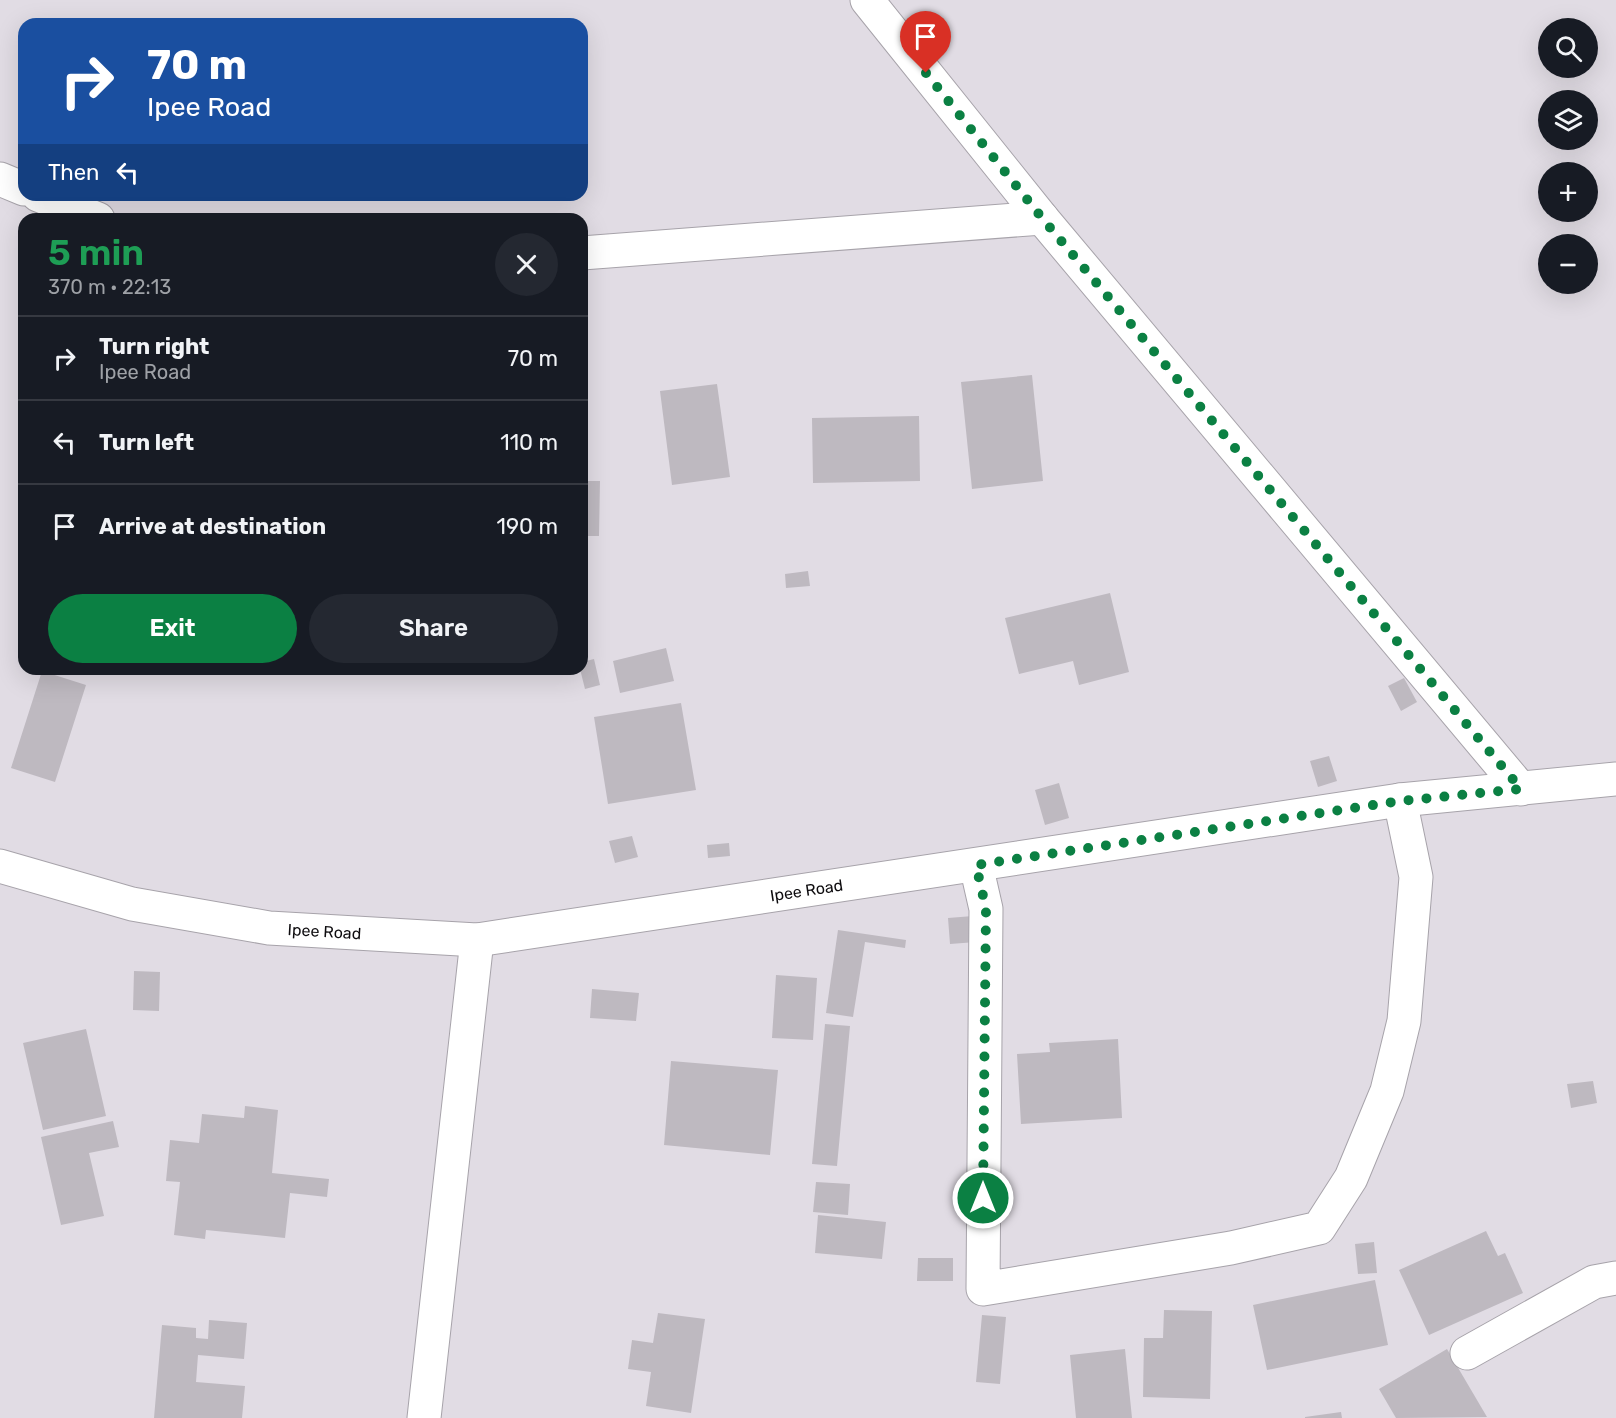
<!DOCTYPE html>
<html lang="en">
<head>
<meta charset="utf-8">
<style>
	:root { --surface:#171b24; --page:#242831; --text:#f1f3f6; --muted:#9ea1a6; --line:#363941; --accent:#0b8043 }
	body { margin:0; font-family:Rubik,sans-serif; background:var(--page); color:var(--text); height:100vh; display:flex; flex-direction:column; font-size:22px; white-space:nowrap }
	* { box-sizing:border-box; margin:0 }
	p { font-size:20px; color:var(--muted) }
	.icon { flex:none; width:33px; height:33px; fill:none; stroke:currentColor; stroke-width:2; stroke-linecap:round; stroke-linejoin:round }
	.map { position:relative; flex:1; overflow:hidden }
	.details { position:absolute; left:18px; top:213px; width:570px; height:462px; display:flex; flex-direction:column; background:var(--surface); border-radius:18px; box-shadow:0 6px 24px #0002 }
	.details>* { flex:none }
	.guide { position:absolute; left:18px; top:18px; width:570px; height:183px; border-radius:18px; box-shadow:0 6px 24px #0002; background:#1a4fa0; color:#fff; overflow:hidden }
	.tools { position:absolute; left:1538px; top:18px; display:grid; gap:12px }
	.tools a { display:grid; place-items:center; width:60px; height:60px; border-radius:50%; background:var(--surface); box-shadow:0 6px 24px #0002; font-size:30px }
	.pin { position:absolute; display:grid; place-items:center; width:51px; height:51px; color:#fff; margin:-62px -26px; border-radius:50% 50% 50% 0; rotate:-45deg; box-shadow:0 0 6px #0007 }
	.pin .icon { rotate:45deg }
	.me { position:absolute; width:66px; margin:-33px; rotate:0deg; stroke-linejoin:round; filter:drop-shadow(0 0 4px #0008) }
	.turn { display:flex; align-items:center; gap:21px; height:126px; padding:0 30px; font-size:27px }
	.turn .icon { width:78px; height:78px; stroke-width:2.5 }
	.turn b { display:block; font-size:42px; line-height:51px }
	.then { display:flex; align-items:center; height:57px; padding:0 30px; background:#0003; gap:12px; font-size:22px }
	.round { display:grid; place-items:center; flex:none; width:63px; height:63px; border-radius:32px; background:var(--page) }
	.overview { display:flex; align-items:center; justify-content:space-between; height:102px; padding:0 30px }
	h1 { font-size:36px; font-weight:600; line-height:45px; color:#1e9e55 }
	.primary-button { display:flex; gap:12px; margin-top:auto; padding:12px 30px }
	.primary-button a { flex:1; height:69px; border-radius:36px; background:var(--accent); color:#fff; font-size:24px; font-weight:600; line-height:69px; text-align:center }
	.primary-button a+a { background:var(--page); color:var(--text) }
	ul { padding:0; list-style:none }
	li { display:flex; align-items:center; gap:18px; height:84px; padding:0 30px; border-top:2px solid var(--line) }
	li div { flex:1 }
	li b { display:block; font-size:22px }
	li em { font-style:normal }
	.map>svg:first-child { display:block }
	.building { fill:#beb9c0 }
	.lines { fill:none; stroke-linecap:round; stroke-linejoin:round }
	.minor-casing { stroke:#a7a3aa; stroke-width:35 }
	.minor { stroke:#fff; stroke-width:33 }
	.route { stroke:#0b8043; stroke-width:10; stroke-dasharray:0 18 }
	.labels { text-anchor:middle; stroke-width:4.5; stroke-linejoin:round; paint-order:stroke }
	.street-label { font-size:16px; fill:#0e0c0f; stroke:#eee9f1 }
</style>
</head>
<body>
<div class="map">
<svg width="1616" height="1418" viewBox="0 0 1616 1418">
	<rect width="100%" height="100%" fill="#e1dce4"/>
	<!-- building -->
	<path class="building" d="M1032,375L1043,481L972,489L961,382Z
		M717,384L730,477L672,485L660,391Z
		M919,416L920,481L813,483L812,418Z
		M582,481H600L599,536H582Z
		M808,571L810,586L786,588L785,574Z
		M1110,593L1129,672L1079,685L1073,661L1019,674L1005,618Z
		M666,648L674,681L620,693L613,661Z
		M594,659L600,685L585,689L580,669H582V662Z
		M42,671L86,685L55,782L11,768Z
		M1404,678L1417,702L1401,711L1388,686Z
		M681,703L696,790L608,804L594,717Z
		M1329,756L1337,781L1318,787L1310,761Z
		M1059,783L1069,818L1045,825L1035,790Z
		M632,836L638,857L615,863L609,841Z
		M729,843L730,856L708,858L707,845Z
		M973,916L976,942L950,944L948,918Z
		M838,930L906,940L905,948L865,942L853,1017L826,1013Z
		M134,971L160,972L159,1011L133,1010Z
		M776,975L817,978L813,1040L772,1038Z
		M592,989L639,993L636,1021L590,1018Z
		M825,1024L850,1026L837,1166L812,1164Z
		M86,1029L106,1116L43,1130L23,1043Z
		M1118,1039L1122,1118L1021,1124L1017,1054L1050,1052L1049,1043Z
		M671,1061L778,1070L770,1155L664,1145Z
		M1593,1081L1597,1103L1571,1108L1567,1084Z
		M245,1106L278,1110L272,1173L329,1179L327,1197L290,1193L285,1238L206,1230L205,1239L174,1235L180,1182L166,1181L170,1140L199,1143L202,1114L244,1118Z
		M113,1121L119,1147L89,1153L104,1216L61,1225L41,1137Z
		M816,1182L850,1184L848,1215L813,1212Z
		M818,1215L886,1222L882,1259L815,1253Z
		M1486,1231L1498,1256L1505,1253L1523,1293L1429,1335L1399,1270Z
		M1374,1242L1377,1273L1358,1274L1355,1244Z
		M918,1258H953V1281H917Z
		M1375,1280L1388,1345L1267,1370L1253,1305Z
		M1164,1310L1212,1311L1210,1399L1143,1397L1144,1338H1163Z
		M658,1313L705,1319L691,1413L646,1406L651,1372L628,1369L632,1340L653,1343Z
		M982,1315L1006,1317L1000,1384L976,1382Z
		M209,1320L247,1323L244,1359L198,1355L196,1382L245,1386L242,1418H154L162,1325L196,1328V1338L208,1339Z
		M1125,1349L1132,1418H1076L1070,1355Z
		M1447,1349L1487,1417L1396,1418L1379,1389Z
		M1341,1412L1342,1418H1305V1417Z"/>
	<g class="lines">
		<defs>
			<g id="minor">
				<path d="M867,0L1042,218L1521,789"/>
				<path d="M0,179L24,189"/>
				<path d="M38,195L98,219"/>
				<path d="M582,253L1042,218"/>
				<path d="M976,865L986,909L983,1289L1231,1248L1319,1228L1351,1178L1387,1091L1404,1021L1416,877L1400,800"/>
				<path id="s1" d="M0,866L132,904L269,928L477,940L1400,800L1616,779"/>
				<path d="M1467,1353L1594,1282L1616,1278"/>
				<path d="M424,1418L477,940"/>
			</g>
		</defs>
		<!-- minor casing -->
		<use href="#minor" class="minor-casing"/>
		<!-- minor -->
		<use href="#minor" class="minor"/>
	</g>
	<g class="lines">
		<!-- route -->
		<path class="route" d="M926,73L1042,218L1521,789L1400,801L976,865L986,909L983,1198"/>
	</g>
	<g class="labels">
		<!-- street labels -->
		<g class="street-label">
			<text dy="6" stroke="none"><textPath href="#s1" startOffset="818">Ipee Road</textPath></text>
			<text dy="6" stroke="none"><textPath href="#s1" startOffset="332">Ipee Road</textPath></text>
		</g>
	</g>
</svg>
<div class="tools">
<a><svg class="icon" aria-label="search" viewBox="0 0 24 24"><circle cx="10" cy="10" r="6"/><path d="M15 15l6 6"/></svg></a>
<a><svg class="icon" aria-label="layers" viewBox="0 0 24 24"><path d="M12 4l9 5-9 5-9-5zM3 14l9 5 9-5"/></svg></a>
<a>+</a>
<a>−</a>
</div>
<div class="pin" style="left:926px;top:73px;background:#d93025"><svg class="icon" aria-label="arrive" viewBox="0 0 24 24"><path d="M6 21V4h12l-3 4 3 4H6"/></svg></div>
<svg class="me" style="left:983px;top:1198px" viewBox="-20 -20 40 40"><circle r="17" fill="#0b8043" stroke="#fff" stroke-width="3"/><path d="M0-11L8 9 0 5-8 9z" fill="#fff"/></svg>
<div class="guide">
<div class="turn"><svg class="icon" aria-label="right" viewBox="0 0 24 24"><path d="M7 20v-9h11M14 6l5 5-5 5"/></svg><div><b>70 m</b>Ipee Road</div></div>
<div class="then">Then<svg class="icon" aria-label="left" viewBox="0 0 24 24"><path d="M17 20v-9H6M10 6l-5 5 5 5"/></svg></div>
</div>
<section class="details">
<div class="overview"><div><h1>5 min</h1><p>370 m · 22:13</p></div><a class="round"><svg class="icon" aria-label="close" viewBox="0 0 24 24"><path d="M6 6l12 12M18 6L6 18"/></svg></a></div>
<ul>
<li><svg class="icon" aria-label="right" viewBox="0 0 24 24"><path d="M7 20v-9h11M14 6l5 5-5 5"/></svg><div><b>Turn right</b><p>Ipee Road</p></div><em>70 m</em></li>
<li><svg class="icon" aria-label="left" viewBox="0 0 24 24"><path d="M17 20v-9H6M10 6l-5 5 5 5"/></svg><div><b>Turn left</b></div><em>110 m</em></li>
<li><svg class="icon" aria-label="arrive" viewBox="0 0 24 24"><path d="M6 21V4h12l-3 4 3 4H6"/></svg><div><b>Arrive at destination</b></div><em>190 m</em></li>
</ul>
<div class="primary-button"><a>Exit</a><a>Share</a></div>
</section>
</div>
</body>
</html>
